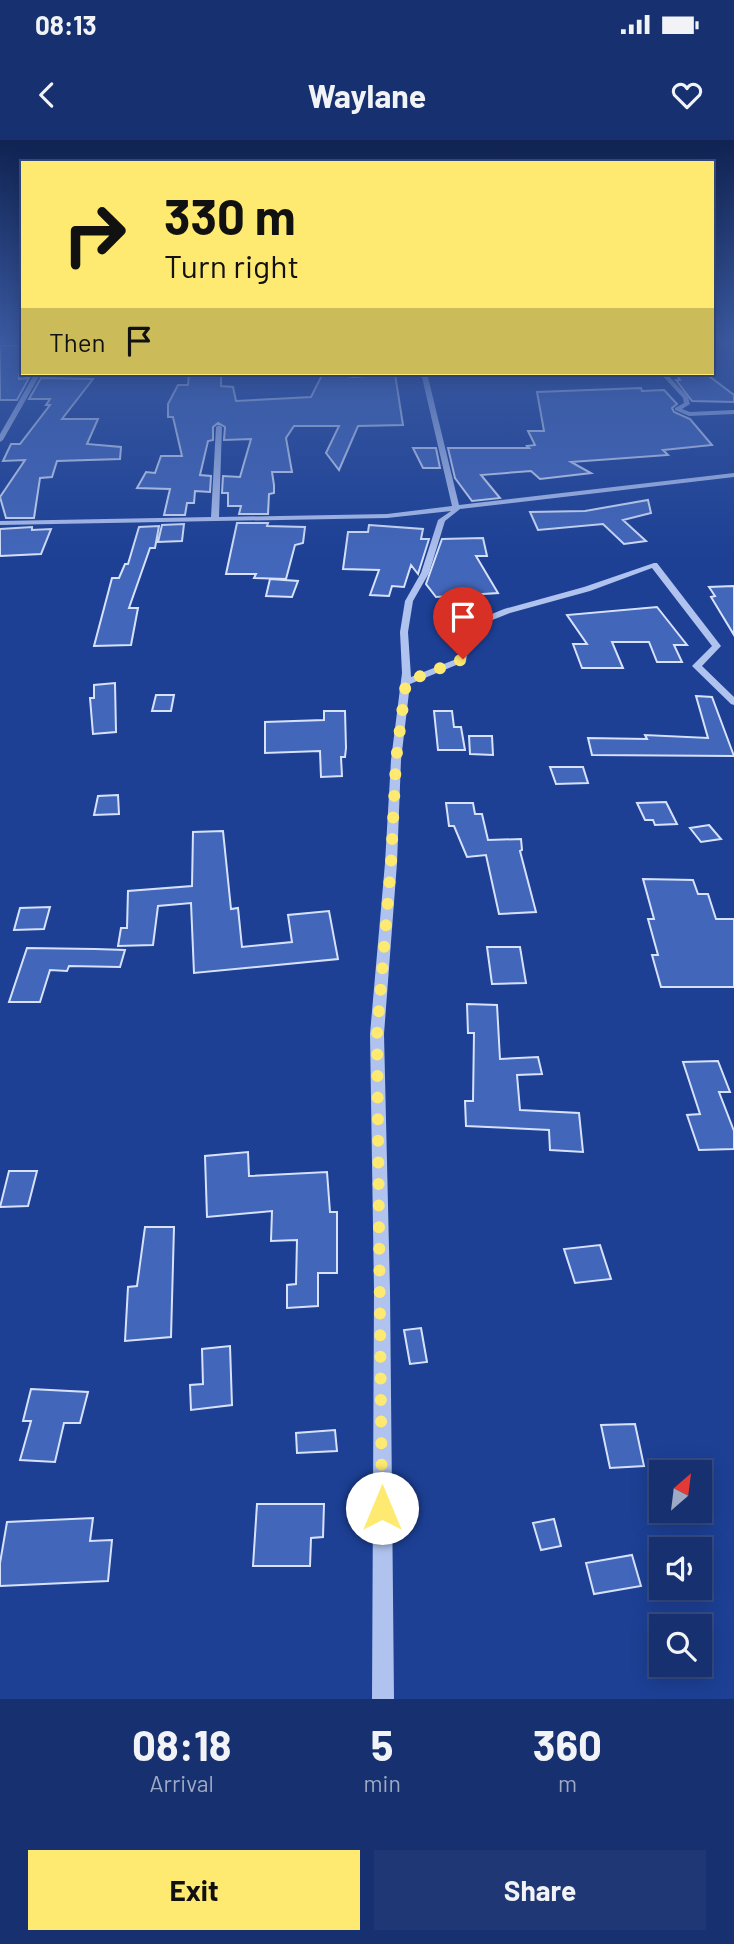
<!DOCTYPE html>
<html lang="en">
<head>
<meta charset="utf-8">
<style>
	:root { --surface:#163070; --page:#1f3875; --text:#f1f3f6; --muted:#9ea9c3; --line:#354b83; --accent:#feea70 }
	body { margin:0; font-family:Barlow,sans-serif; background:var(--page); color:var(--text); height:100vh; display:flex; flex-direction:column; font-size:26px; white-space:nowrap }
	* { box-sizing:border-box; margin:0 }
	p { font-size:23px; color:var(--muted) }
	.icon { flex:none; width:38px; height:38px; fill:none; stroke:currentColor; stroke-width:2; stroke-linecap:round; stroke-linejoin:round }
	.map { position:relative; height:1559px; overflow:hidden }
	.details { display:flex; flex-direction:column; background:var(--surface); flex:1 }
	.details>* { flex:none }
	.guide { position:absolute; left:21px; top:21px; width:693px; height:214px; border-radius:0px; box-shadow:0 4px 18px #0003,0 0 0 2px var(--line); background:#feea70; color:#111; overflow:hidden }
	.needle { width:46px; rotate:28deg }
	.fabs { position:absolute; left:649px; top:1320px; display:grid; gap:14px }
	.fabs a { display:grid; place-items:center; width:63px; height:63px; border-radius:0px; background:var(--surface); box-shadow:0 4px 18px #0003,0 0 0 2px var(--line); font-size:35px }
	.pin { position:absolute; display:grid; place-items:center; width:60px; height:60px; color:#fff; margin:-72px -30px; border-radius:50% 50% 50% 0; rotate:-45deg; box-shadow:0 0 7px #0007 }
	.pin .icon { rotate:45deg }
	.me { position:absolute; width:77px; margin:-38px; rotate:0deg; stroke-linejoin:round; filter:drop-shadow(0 0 5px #0008) }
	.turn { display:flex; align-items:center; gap:24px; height:147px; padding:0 28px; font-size:32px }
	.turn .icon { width:91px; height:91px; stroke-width:2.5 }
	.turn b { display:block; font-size:49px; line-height:60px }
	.then { display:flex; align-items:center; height:66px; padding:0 28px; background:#0003; gap:14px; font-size:26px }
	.eta { display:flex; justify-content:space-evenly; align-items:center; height:119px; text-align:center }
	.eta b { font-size:42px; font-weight:700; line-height:49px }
	.cta { display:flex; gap:14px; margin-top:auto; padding:14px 28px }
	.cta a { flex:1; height:80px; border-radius:0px; background:var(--accent); color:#111; font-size:28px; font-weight:700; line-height:80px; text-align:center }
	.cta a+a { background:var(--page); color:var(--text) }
	.status { display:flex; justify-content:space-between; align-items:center; height:49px; padding:0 35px; background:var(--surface); direction:ltr }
	.status svg { height:19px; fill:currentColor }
	header { display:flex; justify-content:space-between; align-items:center; height:91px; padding:0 28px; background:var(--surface); font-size:32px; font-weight:700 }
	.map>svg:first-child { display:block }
	.building { fill:#4266ba; stroke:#d7e2fa; stroke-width:2 }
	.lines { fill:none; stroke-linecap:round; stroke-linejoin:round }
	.minor { fill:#b0c3ef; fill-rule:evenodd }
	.route { stroke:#feea70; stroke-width:12; stroke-dasharray:0 21.6 }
</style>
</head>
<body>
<div class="status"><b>08:13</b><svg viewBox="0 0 49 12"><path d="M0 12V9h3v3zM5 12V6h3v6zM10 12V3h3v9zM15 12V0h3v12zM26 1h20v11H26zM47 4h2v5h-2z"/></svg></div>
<header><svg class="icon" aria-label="back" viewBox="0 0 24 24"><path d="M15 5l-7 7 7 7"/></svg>Waylane<svg class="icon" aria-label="heart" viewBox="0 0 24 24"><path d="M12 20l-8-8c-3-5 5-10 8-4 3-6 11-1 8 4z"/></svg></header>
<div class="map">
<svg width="734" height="1559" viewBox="0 0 734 1559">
	<rect width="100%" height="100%" fill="#1d4095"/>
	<!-- building -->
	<path class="building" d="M0,206H23L19,239L29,238L17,260H0Z
		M189,233H221V246L233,247L236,261L311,257L323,233L354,237L395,234L403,285L358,286L339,330L326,313L339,286H294L286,298L292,332H272L274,345V353L269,354L268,374H239L241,366H228V353H222L223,336L240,337L251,299L224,300L225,287L218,283L213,287V300L208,301L200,335L211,336L210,352L195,351L194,363H187L185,375H164L170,349L137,348L146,332L155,333L161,316H182L173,277H168V264L178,245H188Z
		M676,233H705L734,255V262L692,261L676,240H680Z
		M41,238L93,239L62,279H98L87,304L121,307L120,319L57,321L52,337L40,338L34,378H6L0,357L25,320L3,321L11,304H20L50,265H46L50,259H29Z
		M641,248L642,251L664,250L677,264L672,268L674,272L690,279L712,305L663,310L668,315L571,322L591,333L540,339L531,331L481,335L500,358L472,361L455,338L448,308H529L527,306L535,305L528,291H544L537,252Z
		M413,308H436L440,328H423Z
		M648,360L651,373L623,380L646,401L624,404L603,384L538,390L530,372L585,371Z
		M237,383H268L267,386L305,387L303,403L295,405L286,439L254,438L256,434H226Z
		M184,384L182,401L158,402L162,385Z
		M369,385L423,389L421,399H429L418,434L411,425L404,447L392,446L389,456L370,455L379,430L343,429L348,392H368Z
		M159,386L155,408H150L129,468H138L131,505L94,506L112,438H119L125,424H128L139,387Z
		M32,387V390L51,389L41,414L0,416V389Z
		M483,398L487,416H476L498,453L436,457L426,444L442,399Z
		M270,439L298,441L292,457L266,456Z
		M734,446V495L711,457L715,456L709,447Z
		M657,467L687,505H674L682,522H657L649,502H612L623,528H582L573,504H587L567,475Z
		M115,543L116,592L93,594L90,558H94V545Z
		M156,555H174L171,571H152Z
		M696,556L712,557L734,616L592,615L588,598L647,599L645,595L708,598Z
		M324,571H345L346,608L345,617H341L342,636L321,637L320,611L265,613V582L324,580Z
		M434,571H452L454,587H461L465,610H438Z
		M469,596H492L493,615L470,614Z
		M550,627H583L588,643L556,644Z
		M118,655L119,674L94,675L98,656Z
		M666,662L677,684L655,685L653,680H645L637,663Z
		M446,663H473L475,674H482L488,700L521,699L522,710L520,711L536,772L499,774L486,715L467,717L454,686H449Z
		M709,685L721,699L701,702L690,688Z
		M223,691L231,769L238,768L242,807L292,802L288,775L329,771L338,819L194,833L191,763L158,766L153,805L118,806L121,788H127L128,751L192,746L193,692Z
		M643,739L693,740L698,754H708L716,779H734V847H661L652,815H658L648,779H654Z
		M50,767L44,789L14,790L20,768Z
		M487,807H520L526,843L492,844Z
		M27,808L95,809L125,810L120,827L69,826L67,831L50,830L40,862H9Z
		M467,864L497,865L500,919L538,917L542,934L517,935L520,970L579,973L583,1012L550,1010L549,990L466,986L465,961H473L474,893H468Z
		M718,921L730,952H719L734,991V1009L699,1010L687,975L700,974L683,922Z
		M248,1012L249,1036L327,1032L330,1072H337V1133H318V1166L287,1168V1145L296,1144L297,1100L271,1101L272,1071L207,1077L205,1016Z
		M9,1031H37L28,1066L0,1067Z
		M145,1087H174L171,1197L125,1201L128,1147L137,1146Z
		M600,1105L611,1139L575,1143L564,1109Z
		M421,1188L427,1222L410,1224L404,1190Z
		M230,1206L232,1265L191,1270L190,1245L203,1244L202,1209Z
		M31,1249L88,1252L80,1283H64L55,1322L20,1320L31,1281H23Z
		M635,1284L644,1326L610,1328L601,1285Z
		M335,1290L337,1311L297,1313L296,1293Z
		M257,1364H324L323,1397L311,1398L310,1426H253Z
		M93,1378L90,1401L112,1400L108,1441L0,1446V1423L7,1382Z
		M554,1379L561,1406L541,1410L533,1383Z
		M632,1415L641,1446L594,1454L586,1423Z"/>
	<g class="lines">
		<!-- minor -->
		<path class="minor" d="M35,233H41L3,300L0,302V294Z
			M421,233H427L459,365L734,333V337L460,369L445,381L429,433L413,461L408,492L411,537L459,518L465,485L504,469L584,447L654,423H657L721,506L702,526L734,557V565L731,564L692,526L712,506L652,428L590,451L510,473L472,488L466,521L410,544L401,620L397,723L384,894L390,1151L394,1559H372L374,1151L370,894L385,723L391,620L402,533L400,492L405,461L421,433L438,380L451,371L387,378L0,385V381L211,377L216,287L219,285L222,287L219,377L387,374L452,366Z
			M660,233H666L688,257L690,264L682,269L690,272L734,270V274L689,276L675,270V268L684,263L683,258Z"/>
	</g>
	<!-- sky -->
	<linearGradient id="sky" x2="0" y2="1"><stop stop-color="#102352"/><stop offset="0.48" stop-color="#3a59a0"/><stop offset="1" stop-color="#3a59a0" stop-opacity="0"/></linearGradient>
	<rect width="734" height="419" fill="url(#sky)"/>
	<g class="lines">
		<!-- route -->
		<path class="route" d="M382,1368L377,894L391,723L396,620L406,542L463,519"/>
	</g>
</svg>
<div class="fabs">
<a><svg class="needle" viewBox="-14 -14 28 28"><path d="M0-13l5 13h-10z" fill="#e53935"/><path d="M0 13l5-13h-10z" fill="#9ea9c3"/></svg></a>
<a><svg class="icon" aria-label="sound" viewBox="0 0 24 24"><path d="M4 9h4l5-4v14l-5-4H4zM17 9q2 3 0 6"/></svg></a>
<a><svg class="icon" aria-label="search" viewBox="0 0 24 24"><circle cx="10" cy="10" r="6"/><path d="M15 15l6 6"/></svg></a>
</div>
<div class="pin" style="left:463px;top:519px;background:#d93025"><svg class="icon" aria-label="arrive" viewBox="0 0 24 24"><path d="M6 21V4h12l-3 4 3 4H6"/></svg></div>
<svg class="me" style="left:382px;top:1368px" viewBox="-20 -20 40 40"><circle r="19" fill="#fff"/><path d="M0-13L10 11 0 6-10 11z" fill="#feea70"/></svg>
<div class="guide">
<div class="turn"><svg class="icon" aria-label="right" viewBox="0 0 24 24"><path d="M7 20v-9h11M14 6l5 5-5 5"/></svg><div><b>330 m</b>Turn right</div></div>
<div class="then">Then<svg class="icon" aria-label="arrive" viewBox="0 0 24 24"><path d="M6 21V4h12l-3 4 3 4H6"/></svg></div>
</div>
</div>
<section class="details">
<div class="eta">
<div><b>08:18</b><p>Arrival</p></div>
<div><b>5</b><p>min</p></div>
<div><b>360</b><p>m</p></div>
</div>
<div class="cta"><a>Exit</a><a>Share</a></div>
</section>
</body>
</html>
